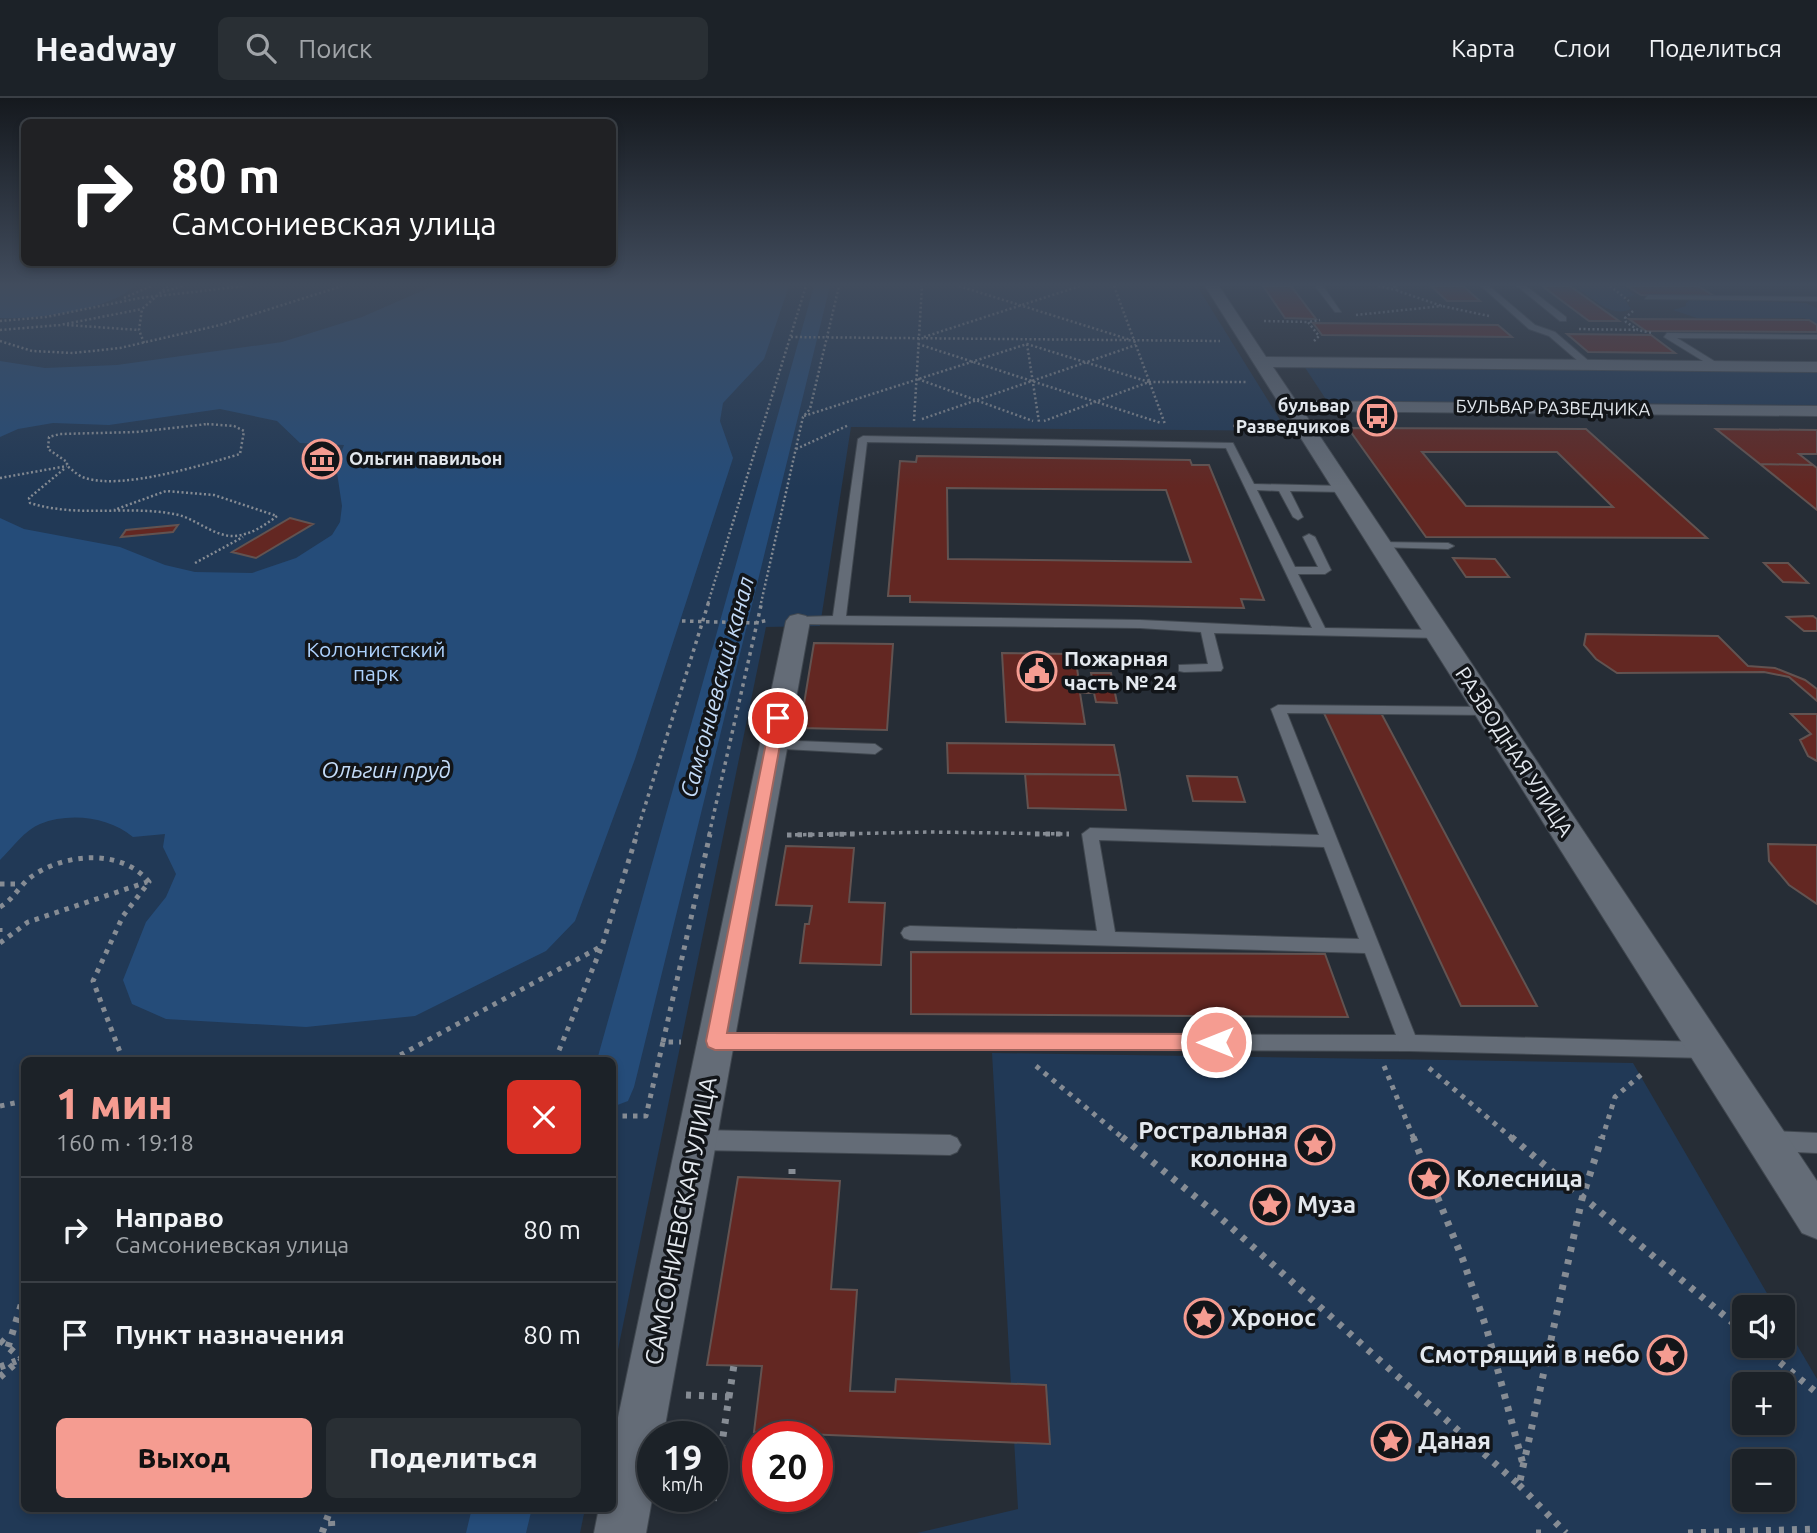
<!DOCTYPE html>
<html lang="ru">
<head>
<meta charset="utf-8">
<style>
	:root { --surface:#1c2228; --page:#292f34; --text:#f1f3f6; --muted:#a0a4a8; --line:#3a3f45; --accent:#f59c91 }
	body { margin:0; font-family:Ubuntu,sans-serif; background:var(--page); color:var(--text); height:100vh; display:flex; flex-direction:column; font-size:26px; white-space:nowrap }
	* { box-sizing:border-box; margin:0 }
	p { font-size:23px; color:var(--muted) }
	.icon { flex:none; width:38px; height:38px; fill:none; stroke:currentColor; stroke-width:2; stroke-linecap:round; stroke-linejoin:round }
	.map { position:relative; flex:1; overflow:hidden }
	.panel { position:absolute; left:21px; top:959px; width:595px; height:455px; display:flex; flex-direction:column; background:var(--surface); border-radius:10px; box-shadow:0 4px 10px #0003,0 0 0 2px var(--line) }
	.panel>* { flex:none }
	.top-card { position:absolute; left:21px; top:21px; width:595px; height:147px; border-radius:10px; box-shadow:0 4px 10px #0003,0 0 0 2px var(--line); background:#202124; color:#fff; overflow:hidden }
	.buttons { position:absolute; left:1732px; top:1197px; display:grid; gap:14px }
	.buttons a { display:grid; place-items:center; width:63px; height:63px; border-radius:10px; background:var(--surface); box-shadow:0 4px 10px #0003,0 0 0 2px var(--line); font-size:35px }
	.speed { position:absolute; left:637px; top:1323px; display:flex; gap:14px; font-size:35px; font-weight:700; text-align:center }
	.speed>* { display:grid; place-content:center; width:91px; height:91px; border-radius:50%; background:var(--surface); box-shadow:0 4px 10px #0003,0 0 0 2px var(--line); line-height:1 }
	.speed small { font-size:18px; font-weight:400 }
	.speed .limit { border:10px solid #d22; background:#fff; color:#111 }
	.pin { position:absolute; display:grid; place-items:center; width:60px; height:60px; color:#fff; margin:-30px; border:4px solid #fff; border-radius:50%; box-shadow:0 2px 7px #0007 }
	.me { position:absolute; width:77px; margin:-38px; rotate:270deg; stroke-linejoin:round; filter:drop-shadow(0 0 5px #0008) }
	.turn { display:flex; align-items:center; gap:24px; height:147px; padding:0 35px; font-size:32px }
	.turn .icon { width:91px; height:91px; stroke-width:2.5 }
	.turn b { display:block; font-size:49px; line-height:60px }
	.round { display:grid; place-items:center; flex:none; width:74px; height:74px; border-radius:10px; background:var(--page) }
	.head { display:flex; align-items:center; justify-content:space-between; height:119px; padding:0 35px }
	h1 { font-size:42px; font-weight:800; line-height:52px; color:var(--accent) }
	.primary-button { display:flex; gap:14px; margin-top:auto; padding:14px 35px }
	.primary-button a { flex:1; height:80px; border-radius:10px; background:var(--accent); color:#111; font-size:28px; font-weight:800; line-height:80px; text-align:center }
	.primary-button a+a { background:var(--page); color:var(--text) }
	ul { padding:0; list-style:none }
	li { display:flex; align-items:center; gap:21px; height:105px; padding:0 35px; border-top:2px solid var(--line) }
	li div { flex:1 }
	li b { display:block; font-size:26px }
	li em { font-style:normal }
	header { display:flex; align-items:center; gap:42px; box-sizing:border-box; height:98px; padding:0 35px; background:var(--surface); border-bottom:2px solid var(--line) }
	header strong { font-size:33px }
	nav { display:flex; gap:38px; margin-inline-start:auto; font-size:24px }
	.search { width:490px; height:63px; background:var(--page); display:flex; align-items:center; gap:18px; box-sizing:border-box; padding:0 24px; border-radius:10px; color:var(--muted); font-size:26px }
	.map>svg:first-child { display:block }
	.green { fill:#213956; fill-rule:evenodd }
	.water { fill:#254c79 }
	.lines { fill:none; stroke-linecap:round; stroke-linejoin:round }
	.canal { fill:#254c79; fill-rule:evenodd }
	.building { fill:#632722; stroke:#625351; stroke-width:2; fill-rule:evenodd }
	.lane-casing { stroke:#414850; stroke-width:2 }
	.street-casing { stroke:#414850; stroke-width:2 }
	.path-far3 { stroke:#868c94; stroke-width:2.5; stroke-dasharray:2 2.5; stroke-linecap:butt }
	.path-far2 { stroke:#868c94; stroke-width:3.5; stroke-dasharray:3.5 4.5; stroke-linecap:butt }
	.path-far1 { stroke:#868c94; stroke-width:5; stroke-dasharray:4.5 6; stroke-linecap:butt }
	.path { stroke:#868c94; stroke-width:7; stroke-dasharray:5 8; stroke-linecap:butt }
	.lane { fill:#646c77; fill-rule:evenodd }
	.street { fill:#646c77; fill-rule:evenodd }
	.route { fill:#f59c91; stroke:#9f655e; stroke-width:2 }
	.labels { text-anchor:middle; stroke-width:7; stroke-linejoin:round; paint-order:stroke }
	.far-poi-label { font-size:18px; font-weight:bold; fill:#e3e8ee; stroke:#121519; text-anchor:end }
	.far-street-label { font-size:18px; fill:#e3e8ee; stroke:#121519 }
	.park-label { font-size:21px; fill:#aed2fd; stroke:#121519 }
	.poi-label { font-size:21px; font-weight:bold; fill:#e3e8ee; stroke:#121519; text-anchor:start }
	.street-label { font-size:21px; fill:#e3e8ee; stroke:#121519 }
	.water-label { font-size:23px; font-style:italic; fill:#c3dbf8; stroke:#121519 }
	.near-poi-label { font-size:24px; font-weight:bold; fill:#e3e8ee; stroke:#121519; text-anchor:start }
	.near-street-label { font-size:24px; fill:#e3e8ee; stroke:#121519 }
</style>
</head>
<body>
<header>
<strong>Headway</strong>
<div class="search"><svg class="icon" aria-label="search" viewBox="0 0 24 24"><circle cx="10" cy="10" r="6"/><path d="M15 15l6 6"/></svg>Поиск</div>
<nav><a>Карта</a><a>Слои</a><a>Поделиться</a></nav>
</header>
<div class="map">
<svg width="1817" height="1435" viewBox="0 0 1817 1435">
	<rect width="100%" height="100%" fill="#262d36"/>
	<!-- green -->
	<path class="green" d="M0,188H1197L1287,333L851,329L820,528L766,529L613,1276L612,962H24V1410L585,1411L580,1435H0Z
		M1580,188H1621L1635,197L1624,200L1631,211C1612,220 1595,202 1580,192Z
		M1692,201L1806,205L1817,210V226L1804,220H1697L1673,212L1686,208V205Z
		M1304,268L1817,273V307L1327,303Z
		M992,955L1633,965L1775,1209H1745V1248H1783V1223L1817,1281V1435H917L1018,1411ZM1745,1286H1783V1325H1745ZM1745,1363H1783V1402H1745Z"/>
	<!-- water -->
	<path class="water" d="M0,188H134C112,212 32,222 0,220Z
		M433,188H789L764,261L723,305L720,323L733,360L635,661L575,823L546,853L415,918L306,929L166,921L132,906L123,882L146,824L166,799L176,776L163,749L165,736L133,739C109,719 70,714 40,726C25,732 12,750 0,762V420L24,431L120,449L165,467L195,474L252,475L296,460L332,437L340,424L342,408L336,368L344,347L300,345L277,323L220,311L109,327L53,325L18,331L0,339V263L45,270L117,267L282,244L362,219Z"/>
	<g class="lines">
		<!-- canal -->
		<path class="canal" d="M814,188H830L634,989L628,1003L612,1009V962H597Z
			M472,1410H532L526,1435H466Z"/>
	</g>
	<!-- building -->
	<path class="building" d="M1263,188H1291L1316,221L1285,220Z
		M1431,188H1463L1480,203H1447Z
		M1542,188H1570L1619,223H1589Z
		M1627,188H1698L1714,198L1641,197Z
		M1629,221L1809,222L1817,227V234L1646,233Z
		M1313,225L1498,227L1512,239L1322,237Z
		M1567,236L1651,237L1675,255L1588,254Z
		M1348,330L1586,331L1707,440L1426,439ZM1422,354H1557L1613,409L1466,408Z
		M1716,331L1817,332V356H1799L1813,367L1760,366Z
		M338,353L332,368L306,370L313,355Z
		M917,358L1190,362L1192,367H1209L1264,502L1241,501L1244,510L910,504V498H888L900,363L916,364ZM947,390L1166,392L1191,464L948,461Z
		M1760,366L1813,367L1817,370V412Z
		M290,420L313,426L256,460L232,454Z
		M178,427L173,434L121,439L126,432Z
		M1453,460L1495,461L1509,479H1466Z
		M1764,465H1788L1808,485L1783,484Z
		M1813,518L1817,521V533H1804L1787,519Z
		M1586,536L1718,538L1748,568L1775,570L1805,582L1817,591V603L1789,579L1764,574L1617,575L1596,561L1584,547Z
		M814,545L893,546L887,632L800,630Z
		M1002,555L1075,556L1079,584H1093L1091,575H1111L1117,605L1096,604L1094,595H1080L1085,626L1006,624Z
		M1323,613H1380L1537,908H1461Z
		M1791,616H1817V663L1808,658L1800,642L1811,636Z
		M947,645L1114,647L1120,677L948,675Z
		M1025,676L1120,677L1126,712L1028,710Z
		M1187,678L1237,679L1245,704L1193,703Z
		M1768,746L1817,747V806L1789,787L1769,763Z
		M786,748L854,750L849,804L885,805L881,867L800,865L805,826H809L812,808L776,807Z
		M911,854L1325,856L1348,919L911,916Z
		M738,1079L840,1083L831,1191L857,1192L850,1293L895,1294L896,1281L1046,1287L1050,1346L754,1334L762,1268L707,1267Z"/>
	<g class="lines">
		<defs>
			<path id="lane" d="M1315,188H1323L1341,214H1335Z
				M1481,188H1489L1535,227L1555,234L1591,265V269H1585L1549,238L1529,231Z
				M1517,188H1526L1566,219V223H1560Z
				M1648,197L1817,199V203L1645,201Z
				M1667,235L1817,237V241L1677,240L1719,266V270L1716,271L1664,239Z
				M863,338L1233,345L1254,386L1344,388L1349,391L1344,394L1290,393L1303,419L1298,422L1293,419L1279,393L1257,392L1295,469H1318L1303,439L1309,436L1315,439L1331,472L1325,476H1298L1325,530L1438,532L1444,536L1438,540L1214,535L1223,570L1221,573L1184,574L1179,573V567L1208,566L1201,534L1140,530L794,526L792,523L798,519L833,518L858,341ZM867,344L1226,350L1312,530L1140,522L846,518Z
				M1380,444L1448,445L1454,448L1448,451L1376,449V445Z
				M1278,607L1487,609L1494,613L1487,617L1287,615L1415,937L1706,944L1713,946L1716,952L1713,958L1706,960L1409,953L715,951L708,949L705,943L708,937L715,935L1396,937L1365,855L910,842L904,840L901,835L904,830L910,828L1097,833L1082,736L1090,730L1319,737L1271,611ZM1099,742L1324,749L1359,841L1115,834Z
				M772,642L875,646L882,651L875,656L767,650L765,647Z
				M697,1032L950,1037L957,1040L961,1047L957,1054L950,1057L697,1052L690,1049L687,1042L690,1035Z
				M1770,1033L1817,1035V1055L1770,1053L1763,1050L1760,1043L1763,1036Z"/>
			<path id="street" d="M1205,188H1219L1266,259L1817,264V274L1273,269L1296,303L1817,308V318L1303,313L1817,1083V1141L1802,1135Z
				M798,516L806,518L810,523L663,1339H653V1396L646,1435H594L599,1410H612V1348L786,523L790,518Z"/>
		</defs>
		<!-- lane casing -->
		<use href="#lane" class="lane-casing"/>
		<!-- street casing -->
		<use href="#street" class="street-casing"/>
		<!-- path-far3 -->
		<path class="path-far3" d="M959,188L1131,242
			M1114,188L1165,326
			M1378,188L1397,192
			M1394,188L1398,193L1442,208L1489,218
			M1610,188L1629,203
			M163,194L182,188
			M124,200L151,188
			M1633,213L1625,220L1626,224L1638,232L1652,235
			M1356,217L1442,208
			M0,223L46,219L140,200L245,188
			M1264,223L1308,224
			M67,227L139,232
			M1579,231L1638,232
			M0,232L60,227L142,211
			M791,239L1220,243
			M924,239L1080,188
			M0,243L32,253L73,255L120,250L220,227L342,188
			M1314,243L1319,238L1308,224L1320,222
			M144,245L139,232L142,211L168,188
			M918,246L1161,325
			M1027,246L1039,324
			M918,281L1033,323
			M1149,284H1246
			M804,318L1027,246L1149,284L1044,323
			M922,321L1136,247
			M914,323L922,188
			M207,326L234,328L244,333L240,356C202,367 123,392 85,380C78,378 73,372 67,368V364L48,351L49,339L60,336L136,334Z
			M1233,328L1272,325
			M796,351L849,327
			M64,371L29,400L30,405C78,420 126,407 174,416C194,419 214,439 234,438C250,437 264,428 277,418L214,397L166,393L114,412
			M0,380L67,368
			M195,465L243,439
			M708,505L806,188
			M761,505L803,319L810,311L839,188"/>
		<!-- path-far2 -->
		<path class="path-far2" d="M682,523L755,525L769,522
			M636,737L709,503
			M709,737L762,503
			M787,737L930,734L1069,736"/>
		<!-- path-far1 -->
		<path class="path-far1" d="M1035,736H1069
			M787,737L858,736
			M0,786H21
			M0,809C13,802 19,788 31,779C64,755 122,750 149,784L123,818L93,883L123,962
			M0,830V834
			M0,845L28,824L147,784
			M663,944L710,736
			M391,962L602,848
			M555,962L602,848L637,736
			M1036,968L1124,1041
			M1384,968L1414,1041
			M1429,970L1513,1041
			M0,1008L24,1003
			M612,1018H646L663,944H681
			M1602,1041L1615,999L1642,976"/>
		<!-- path -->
		<path class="path" d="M1122,1039L1214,1114L1519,1387L1582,1101L1602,1039
			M1413,1039L1463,1162L1487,1232L1523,1366
			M1511,1039L1745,1235
			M792,1071V1082
			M0,1242L24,1263
			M1760,1248L1817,1295
			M8,1249L24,1198
			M0,1269L16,1263
			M0,1279L24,1258
			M686,1297L729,1299L713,1404
			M729,1299L734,1267
			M1519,1387L1566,1435
			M320,1410L329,1415L322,1435
			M331,1410L332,1435
			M1536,1435H1543
			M1688,1435L1817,1431"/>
		<!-- lane -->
		<use href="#lane" class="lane"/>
		<!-- street -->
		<use href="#street" class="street"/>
	</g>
	<!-- sky -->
	<linearGradient id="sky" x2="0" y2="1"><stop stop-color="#15191e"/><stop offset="0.48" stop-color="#414c5d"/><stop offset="1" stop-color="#414c5d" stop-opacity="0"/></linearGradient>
	<rect width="1817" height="389" fill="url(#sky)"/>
	<!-- route -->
	<path class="route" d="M778,616L785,620L727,935L1216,936L1223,938L1226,944L1223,950L1216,952H715L708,949L706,943L771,620Z"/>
	<!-- icons -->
	<defs>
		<symbol id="bus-ring" viewBox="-11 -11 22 22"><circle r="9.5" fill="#121519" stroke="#f59c91" stroke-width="1.5"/><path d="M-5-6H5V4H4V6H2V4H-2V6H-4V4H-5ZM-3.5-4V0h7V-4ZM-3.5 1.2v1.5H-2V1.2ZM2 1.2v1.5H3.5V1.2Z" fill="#f59c91"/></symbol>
		<symbol id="museum-ring" viewBox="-11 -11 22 22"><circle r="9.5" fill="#121519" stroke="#f59c91" stroke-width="1.5"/><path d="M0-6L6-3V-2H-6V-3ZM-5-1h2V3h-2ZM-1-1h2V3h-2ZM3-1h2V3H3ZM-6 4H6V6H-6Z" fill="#f59c91"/></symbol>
		<symbol id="civic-ring" viewBox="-11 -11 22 22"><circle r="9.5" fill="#121519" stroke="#f59c91" stroke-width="1.5"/><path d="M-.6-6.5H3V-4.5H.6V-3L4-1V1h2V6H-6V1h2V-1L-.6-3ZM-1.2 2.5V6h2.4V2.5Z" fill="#f59c91"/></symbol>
		<symbol id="sight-ring" viewBox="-11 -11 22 22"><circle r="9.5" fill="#121519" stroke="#f59c91" stroke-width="1.5"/><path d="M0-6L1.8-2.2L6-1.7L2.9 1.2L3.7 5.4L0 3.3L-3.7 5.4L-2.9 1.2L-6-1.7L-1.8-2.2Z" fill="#f59c91"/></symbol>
	</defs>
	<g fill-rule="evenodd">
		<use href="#bus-ring" x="1355" y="296" width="44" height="44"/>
		<use href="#museum-ring" x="300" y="339" width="44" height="44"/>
		<use href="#civic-ring" x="1015" y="551" width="44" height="44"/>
		<use href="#sight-ring" x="1293" y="1025" width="44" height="44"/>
		<use href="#sight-ring" x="1407" y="1059" width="44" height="44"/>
		<use href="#sight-ring" x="1248" y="1085" width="44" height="44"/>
		<use href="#sight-ring" x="1182" y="1198" width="44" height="44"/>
		<use href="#sight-ring" x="1645" y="1235" width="44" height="44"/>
		<use href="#sight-ring" x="1369" y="1321" width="44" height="44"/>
	</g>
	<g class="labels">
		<!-- far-poi labels -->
		<g class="far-poi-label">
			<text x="1350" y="314">бульвар<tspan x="1350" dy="21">Разведчиков</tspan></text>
			<text x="349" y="367" text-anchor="start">Ольгин павильон</text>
		</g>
		<!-- far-street labels -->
		<g class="far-street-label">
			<text transform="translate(1553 310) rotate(1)" y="6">БУЛЬВАР РАЗВЕДЧИКА</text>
		</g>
		<!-- park labels -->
		<g class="park-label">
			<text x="376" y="559">Колонистский<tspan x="376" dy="24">парк</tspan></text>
		</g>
		<!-- poi labels -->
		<g class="poi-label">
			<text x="1064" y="568">Пожарная<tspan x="1064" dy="24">часть № 24</tspan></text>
		</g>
		<!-- street labels -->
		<g class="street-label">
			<text transform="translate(1514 654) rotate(57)" y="7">РАЗВОДНАЯ УЛИЦА</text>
		</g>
		<!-- water labels -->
		<g class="water-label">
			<text transform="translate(717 589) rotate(-75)" y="8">Самсониевский канал</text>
			<text x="386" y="680">Ольгин пруд</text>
		</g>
		<!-- near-poi labels -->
		<g class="near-poi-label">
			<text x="1288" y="1041" text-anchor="end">Ростральная<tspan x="1288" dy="28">колонна</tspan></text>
			<text x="1456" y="1089">Колесница</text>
			<text x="1297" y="1115">Муза</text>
			<text x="1231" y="1228">Хронос</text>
			<text x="1640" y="1265" text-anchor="end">Смотрящий в небо</text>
			<text x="1418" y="1351">Даная</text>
		</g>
		<!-- near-street labels -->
		<g class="near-street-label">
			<text transform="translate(681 1123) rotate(-79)" y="8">САМСОНИЕВСКАЯ УЛИЦА</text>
		</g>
	</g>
</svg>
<div class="buttons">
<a><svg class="icon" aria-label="sound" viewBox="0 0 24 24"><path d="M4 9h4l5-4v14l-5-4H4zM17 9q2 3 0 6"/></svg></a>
<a>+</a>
<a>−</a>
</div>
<div class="speed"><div>19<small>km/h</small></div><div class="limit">20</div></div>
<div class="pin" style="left:778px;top:620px;background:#d93025"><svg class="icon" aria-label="arrive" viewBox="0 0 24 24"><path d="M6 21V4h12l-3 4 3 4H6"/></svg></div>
<svg class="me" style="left:1216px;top:944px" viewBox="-20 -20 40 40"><circle r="17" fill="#f59c91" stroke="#fff" stroke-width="3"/><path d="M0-11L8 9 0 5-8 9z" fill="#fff"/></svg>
<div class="top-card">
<div class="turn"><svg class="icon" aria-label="right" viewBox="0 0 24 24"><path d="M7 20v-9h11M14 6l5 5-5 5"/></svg><div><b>80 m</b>Самсониевская улица</div></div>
</div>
<section class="panel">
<div class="head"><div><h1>1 мин</h1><p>160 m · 19:18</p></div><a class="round" style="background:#d93025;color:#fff"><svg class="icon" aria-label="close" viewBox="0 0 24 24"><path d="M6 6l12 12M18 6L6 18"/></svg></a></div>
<ul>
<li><svg class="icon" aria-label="right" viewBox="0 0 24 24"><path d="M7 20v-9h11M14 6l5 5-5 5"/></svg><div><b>Направо</b><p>Самсониевская улица</p></div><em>80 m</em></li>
<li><svg class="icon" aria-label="arrive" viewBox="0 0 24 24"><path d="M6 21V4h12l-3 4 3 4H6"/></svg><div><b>Пункт назначения</b></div><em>80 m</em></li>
</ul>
<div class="primary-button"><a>Выход</a><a>Поделиться</a></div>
</section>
</div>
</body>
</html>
